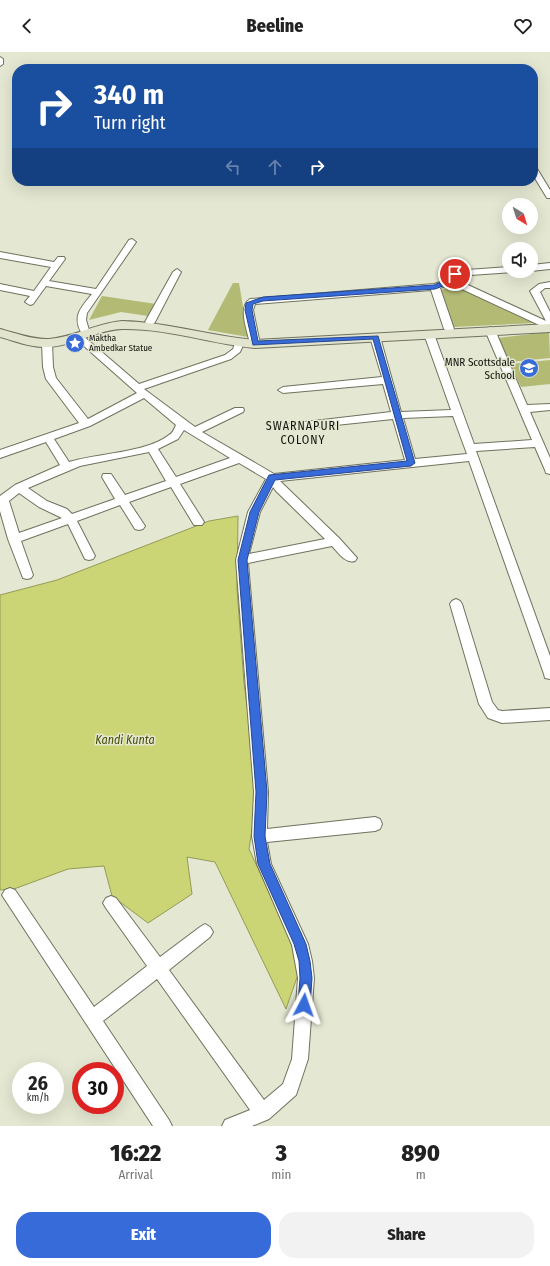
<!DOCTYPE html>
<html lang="en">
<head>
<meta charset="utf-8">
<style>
	:root { --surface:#fff; --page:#f2f2f2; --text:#222; --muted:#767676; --accent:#386bda }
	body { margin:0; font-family:"Fira Sans Condensed",sans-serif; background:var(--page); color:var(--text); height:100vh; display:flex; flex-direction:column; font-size:15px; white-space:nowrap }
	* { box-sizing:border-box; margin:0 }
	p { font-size:13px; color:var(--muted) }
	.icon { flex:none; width:22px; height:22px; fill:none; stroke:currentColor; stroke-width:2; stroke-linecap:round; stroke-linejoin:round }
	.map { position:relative; height:1074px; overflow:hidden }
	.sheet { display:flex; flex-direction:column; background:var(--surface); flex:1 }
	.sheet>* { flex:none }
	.guide { position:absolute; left:12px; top:12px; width:526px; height:122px; border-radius:16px; box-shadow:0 4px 16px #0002; background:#1a4fa0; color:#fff; overflow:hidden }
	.needle { width:26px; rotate:142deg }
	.tools { position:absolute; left:502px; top:146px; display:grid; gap:8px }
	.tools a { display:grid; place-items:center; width:36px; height:36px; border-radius:50%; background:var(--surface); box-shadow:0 4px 16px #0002; font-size:20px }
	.speed { position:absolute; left:12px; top:1010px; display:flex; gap:8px; font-size:20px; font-weight:700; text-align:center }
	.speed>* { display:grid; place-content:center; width:52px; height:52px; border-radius:50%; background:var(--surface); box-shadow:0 4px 16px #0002; line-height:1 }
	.speed small { font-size:10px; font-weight:400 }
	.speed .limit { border:6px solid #d22; background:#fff; color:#111 }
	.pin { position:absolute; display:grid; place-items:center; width:34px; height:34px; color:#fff; margin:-17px; border:2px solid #fff; border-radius:50%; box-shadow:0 1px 4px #0007 }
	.me { position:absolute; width:44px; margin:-22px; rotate:4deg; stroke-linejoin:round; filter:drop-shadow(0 0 3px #0008) }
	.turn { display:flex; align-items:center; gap:14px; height:84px; padding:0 16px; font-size:18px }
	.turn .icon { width:52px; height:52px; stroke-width:2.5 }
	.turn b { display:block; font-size:28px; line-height:34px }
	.lanes { display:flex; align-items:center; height:38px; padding:0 16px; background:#0003; justify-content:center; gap:20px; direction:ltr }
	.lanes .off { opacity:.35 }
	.eta { display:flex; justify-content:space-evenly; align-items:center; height:68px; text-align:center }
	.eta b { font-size:24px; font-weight:800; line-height:28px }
	.button { display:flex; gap:8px; margin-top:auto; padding:8px 16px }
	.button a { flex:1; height:46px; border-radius:16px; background:var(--accent); color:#fff; font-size:16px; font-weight:800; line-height:46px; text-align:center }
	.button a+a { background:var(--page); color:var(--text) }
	header { display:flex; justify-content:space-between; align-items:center; height:52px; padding:0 16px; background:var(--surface); font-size:18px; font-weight:800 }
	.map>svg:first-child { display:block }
	.green { fill:#b2ba74 }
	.water { fill:#ccd576; stroke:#949b56 }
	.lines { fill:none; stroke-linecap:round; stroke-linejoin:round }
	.street-casing { stroke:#6f725e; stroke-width:2 }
	.secondary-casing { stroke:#6f725e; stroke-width:2 }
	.street { fill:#fff; fill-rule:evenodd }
	.secondary { fill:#e2e4ce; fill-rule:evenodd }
	.route { fill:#386bda; stroke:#24468e }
	.labels { text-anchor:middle; stroke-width:3; stroke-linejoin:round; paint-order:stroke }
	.far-poi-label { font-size:9px; fill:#12130b; stroke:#e4e7d1; text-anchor:start }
	.poi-label { font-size:11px; fill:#12130b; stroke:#e4e7d1; text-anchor:end }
	.neighbourhood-label { font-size:12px; letter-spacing:1px; fill:#12130b; stroke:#e4e7d1 }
	.water-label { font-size:12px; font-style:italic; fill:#464b00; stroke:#e4e7d1 }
</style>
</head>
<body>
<header><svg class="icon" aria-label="back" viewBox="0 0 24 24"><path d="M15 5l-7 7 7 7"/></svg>Beeline<svg class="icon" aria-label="heart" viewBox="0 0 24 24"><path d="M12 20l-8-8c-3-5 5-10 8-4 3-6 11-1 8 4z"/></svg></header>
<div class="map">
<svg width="550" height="1074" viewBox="0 0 550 1074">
	<rect width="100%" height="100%" fill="#e4e7d1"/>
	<!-- green -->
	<path class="green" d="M233,231H239L248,285L208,278Z
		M453,232L536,271L454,275L440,239Z
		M102,244L156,252L148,264L121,260L89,268Z
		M549,280L550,306L510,310L498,286Z
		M550,308V332L521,335L510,312Z"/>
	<!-- water -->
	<path class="water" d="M238,464L237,537L244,631L258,738L249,797L302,911L286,957L215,810L187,805L192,842L148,871L112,844L104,814L68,817L14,837L0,838V543L57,528L209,469Z"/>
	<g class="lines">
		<defs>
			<path id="street" d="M0,5L3,7V12L0,14Z
				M533,115H536L550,138V146H547L533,123Z
				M132,187L136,190L87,261L86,268L89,278L87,280H81C72,264 82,254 92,242L46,234L33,252L30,253L25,250L30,244L0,238V232L34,239L51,215L0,206V200L54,210L58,205H64L65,207L49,229L96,237L129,188Z
				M550,211V217L531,219V213Z
				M509,215V219L512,220L456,224L455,227L546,269L530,239L539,232L550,230V236H545L540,240L550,260V278L451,232L440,236L454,277L452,279L449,280L444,277L431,238L255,252L253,258L260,292L255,295L250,292C248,280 237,255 250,247L434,232L447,228L448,222L453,219Z
				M177,217L181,220L155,270L153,272H147L145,270L173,220Z
				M490,275L495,278L527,353L550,352V358L530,360L550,406V422L546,421L545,418L535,395L476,399L550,604V627L545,626L544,622L469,409L280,429L339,486L357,506L355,509C345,512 338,500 332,494L248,511L268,740L267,777L375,765L380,767L382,772L380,777L375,779L267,790L271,812L308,892L312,909L314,926L308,1007L296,1043L269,1067L252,1074H222L225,1068L250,1058L157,927L103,969L169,1068L172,1074H153L2,843L5,838L10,836L15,838L94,955L147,914L106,856L103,851L106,846L111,844L116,846L160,905L200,875L205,872L210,875L213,880L210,885L169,918L264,1048L283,1032L292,1007L298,926L292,893L257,812L252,784L254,740L236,508L248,460L266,427L239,411L180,432L204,470L202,473H194L171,435L129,450L145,474L143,477L139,478L135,477L120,453L77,469L95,504L93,507L89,508L85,507L68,472L21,489L33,523L31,526L27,527L23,526L8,487L0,459V444L15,433L60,413L46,390L0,406V398L79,371L46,327L43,315L42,291L47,288L52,291L53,315L56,326L88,367L137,341L76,287L74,285L76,283H82L139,332L225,303L233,297L236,289H242L244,291L240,300L231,307L144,337L195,375L235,356H243L244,358L243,360L202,380L274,422L405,408L393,367L288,378L283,375L288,372L391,360L383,332L283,341L278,338L283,335L382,325L370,285L375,282L380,285L401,360L451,358L424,282L429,279L434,282L474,392L532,388L485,278ZM144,346L176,373C174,377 173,381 169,383C146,401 98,401 69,410L54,387L90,374ZM453,364L467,402L415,407L403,366ZM184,378L230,406L176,425L158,397L178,387ZM149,400L166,429L125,443L111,422H103L102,425L115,447L72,462L67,457L47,449L28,436L80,414ZM273,435L276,439L325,487L249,502L260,460ZM19,441L39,455L62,466L19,481L9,449Z
				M456,547L460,549L462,552L492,650L498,658L502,659L550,656V668L502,671L488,666L479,652L450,552L452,549Z"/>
			<path id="secondary" d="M122,269C167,270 210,284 255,288L550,272V280L255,296C211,292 167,276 122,277C96,278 74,294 48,295C32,296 15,289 0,285V277C16,281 33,288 49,287C74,285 97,271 122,269Z"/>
		</defs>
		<!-- street casing -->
		<use href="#street" class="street-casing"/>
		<!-- secondary casing -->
		<use href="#secondary" class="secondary-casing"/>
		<!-- street -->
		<use href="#street" class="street"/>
		<!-- secondary -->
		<use href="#secondary" class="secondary"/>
	</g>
	<!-- route -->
	<path class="route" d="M455,220L458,222L455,224L454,230L435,237L263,249L253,252L252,258L258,289L378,284L415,411L411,414L275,428L259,460L247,508L267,740L265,784L270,812L306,892L310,909L312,926L310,953L308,957L304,959L300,957L298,953L300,926L299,909L294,892L258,812L254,784L256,740L238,508L250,460L269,423L407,409L373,287L253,293L245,258L246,251L263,245L434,233L448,227L449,221Z"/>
	<!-- icons -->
	<defs>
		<symbol id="sight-disc" viewBox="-11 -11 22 22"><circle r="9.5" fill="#386bda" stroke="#e4e7d1"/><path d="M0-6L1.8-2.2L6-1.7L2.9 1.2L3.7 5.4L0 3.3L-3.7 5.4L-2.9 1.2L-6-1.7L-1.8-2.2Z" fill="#fff"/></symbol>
		<symbol id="school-disc" viewBox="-11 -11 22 22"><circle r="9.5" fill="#386bda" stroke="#e4e7d1"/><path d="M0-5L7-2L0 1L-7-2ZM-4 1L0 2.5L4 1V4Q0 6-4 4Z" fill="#fff"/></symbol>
	</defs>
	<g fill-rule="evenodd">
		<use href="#sight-disc" x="64" y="280" width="22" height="22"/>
		<use href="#school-disc" x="518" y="305" width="22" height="22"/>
	</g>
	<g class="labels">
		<!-- far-poi labels -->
		<g class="far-poi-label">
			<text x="89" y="289">Maktha<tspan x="89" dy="10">Ambedkar Statue</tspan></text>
		</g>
		<!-- poi labels -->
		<g class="poi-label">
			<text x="515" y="314">MNR Scottsdale<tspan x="515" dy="13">School</tspan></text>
		</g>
		<!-- neighbourhood labels -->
		<g class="neighbourhood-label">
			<text x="303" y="378">SWARNAPURI<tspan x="303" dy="14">COLONY</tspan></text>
		</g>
		<!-- water labels -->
		<g class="water-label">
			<text x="125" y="692">Kandi Kunta</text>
		</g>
	</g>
</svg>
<div class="tools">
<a><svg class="needle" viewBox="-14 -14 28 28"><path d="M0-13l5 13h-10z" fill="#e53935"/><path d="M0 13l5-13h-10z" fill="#767676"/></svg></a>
<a><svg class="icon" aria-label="sound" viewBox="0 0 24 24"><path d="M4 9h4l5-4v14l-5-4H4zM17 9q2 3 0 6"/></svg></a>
</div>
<div class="speed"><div>26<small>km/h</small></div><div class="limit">30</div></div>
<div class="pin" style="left:455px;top:222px;background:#d93025"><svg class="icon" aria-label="arrive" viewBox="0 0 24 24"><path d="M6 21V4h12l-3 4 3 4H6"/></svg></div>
<svg class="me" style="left:304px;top:953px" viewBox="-20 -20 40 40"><path d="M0-17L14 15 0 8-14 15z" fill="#386bda" stroke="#fff" stroke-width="4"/></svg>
<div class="guide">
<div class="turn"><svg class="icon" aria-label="right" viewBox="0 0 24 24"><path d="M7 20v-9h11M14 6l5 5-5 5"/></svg><div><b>340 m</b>Turn right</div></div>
<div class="lanes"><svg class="icon off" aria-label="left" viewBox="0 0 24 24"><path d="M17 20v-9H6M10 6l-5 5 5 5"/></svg><svg class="icon off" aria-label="ahead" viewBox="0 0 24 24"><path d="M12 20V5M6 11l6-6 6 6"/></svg><svg class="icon" aria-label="right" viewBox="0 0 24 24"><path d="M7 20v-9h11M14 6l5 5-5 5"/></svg></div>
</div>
</div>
<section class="sheet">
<div class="eta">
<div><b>16:22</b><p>Arrival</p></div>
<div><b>3</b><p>min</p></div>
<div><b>890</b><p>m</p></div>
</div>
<div class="button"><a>Exit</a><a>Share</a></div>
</section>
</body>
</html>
